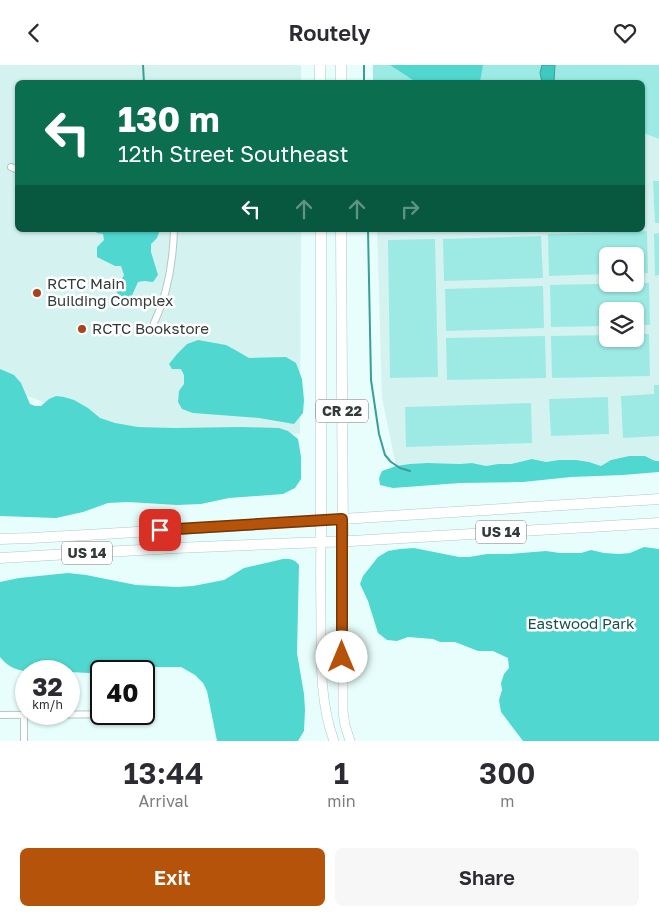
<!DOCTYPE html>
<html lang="en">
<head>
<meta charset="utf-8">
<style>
	:root { --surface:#fff; --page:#f7f7f7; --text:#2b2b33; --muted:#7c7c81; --accent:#b45309 }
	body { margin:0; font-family:"Golos Text",sans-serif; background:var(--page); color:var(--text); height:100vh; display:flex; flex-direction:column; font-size:19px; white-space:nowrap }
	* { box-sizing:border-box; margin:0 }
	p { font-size:16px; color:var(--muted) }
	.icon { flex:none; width:28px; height:28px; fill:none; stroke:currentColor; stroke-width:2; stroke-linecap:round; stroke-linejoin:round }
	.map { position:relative; height:676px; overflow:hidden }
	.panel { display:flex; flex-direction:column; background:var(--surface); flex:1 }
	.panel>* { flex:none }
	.banner { position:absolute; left:15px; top:15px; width:630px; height:152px; border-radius:8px; box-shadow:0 1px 4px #0004; background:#0b6e4f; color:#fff; overflow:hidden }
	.tools { position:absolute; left:599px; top:182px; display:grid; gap:10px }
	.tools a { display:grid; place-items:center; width:45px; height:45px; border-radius:8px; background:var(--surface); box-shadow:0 1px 4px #0004; font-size:25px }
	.speed { position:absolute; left:15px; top:595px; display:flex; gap:10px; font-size:25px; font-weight:700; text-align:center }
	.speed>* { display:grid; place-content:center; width:65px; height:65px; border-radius:50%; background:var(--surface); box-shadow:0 1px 4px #0004; line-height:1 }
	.speed small { font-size:12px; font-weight:400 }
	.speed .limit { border:2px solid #111; border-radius:8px; background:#fff; color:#111 }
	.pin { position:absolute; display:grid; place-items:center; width:42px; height:42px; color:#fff; margin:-21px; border-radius:10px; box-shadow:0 2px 8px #0006 }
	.me { position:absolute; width:55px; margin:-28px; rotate:0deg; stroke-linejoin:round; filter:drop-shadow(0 0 4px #0008) }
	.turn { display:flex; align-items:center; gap:18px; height:105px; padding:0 20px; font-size:22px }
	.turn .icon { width:65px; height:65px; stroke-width:2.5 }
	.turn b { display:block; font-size:35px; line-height:42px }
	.lanes { display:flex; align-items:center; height:48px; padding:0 20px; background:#0003; justify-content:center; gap:25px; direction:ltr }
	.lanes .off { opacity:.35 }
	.eta { display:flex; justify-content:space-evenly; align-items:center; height:85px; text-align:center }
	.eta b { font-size:30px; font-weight:600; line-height:35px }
	.action { display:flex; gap:10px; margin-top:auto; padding:10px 20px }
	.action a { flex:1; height:58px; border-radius:8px; background:var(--accent); color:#fff; font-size:20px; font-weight:600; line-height:58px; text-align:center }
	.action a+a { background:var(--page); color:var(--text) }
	header { display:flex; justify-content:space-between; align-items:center; height:65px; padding:0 20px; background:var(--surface); font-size:22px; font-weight:600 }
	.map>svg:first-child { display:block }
	.built { fill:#d4f3f0; fill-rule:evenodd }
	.green { fill:#9deae4 }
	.forest { fill:#50d7cf }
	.water { fill:#3ec9c1; stroke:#3a9e98 }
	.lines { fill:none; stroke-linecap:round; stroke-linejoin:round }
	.stream { stroke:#3a9e98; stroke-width:2 }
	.minor-casing { stroke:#b2c8c6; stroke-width:8 }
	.tertiary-casing { stroke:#b2c8c6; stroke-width:10 }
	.primary-casing { stroke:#b2c8c6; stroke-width:11 }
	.minor { stroke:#fff; stroke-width:6 }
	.tertiary { stroke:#fff; stroke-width:9 }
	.primary { stroke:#fff; stroke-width:10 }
	.route-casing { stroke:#753606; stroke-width:12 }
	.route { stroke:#b45309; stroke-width:9 }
	.poi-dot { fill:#a9431b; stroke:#fff; stroke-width:2 }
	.labels { text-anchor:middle; stroke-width:5; stroke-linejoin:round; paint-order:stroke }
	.shield { fill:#fff; stroke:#707575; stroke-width:1 }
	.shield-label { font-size:14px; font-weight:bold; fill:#323a3a }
	.poi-label { font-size:15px; fill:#323a3a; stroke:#fff; text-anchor:start }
	.park-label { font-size:15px; fill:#17504d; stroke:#fff }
</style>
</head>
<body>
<header><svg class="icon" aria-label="back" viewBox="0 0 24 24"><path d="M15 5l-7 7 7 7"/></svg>Routely<svg class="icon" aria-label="heart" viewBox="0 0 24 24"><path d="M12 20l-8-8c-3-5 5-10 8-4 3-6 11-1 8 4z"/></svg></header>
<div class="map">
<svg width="659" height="676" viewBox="0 0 659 676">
	<rect width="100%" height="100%" fill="#e8fefc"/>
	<!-- built -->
	<path class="built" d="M0,0H301V17L18,18V165H301L300,369L127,368L0,321Z
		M643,68L659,74V396H655L645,391H629L611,395L601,401L589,397L559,395L546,397L532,394L511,399H498L486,401L472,398L460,399L428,398L396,401L382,333L377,165H642ZM608,191H635V219H608ZM608,246H635V274H608Z"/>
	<!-- green -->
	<path class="green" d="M373,0H659V74L643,68L642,18L373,17Z
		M653,116H659V158H655Z
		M647,166L648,208L635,209V191H608L607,209L549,211L548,169Z
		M659,168V210L655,211L654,169Z
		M541,171L543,213L444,216L443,174Z
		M435,174L438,312L390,313L388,175Z
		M635,218H649L650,260H635V246H608L607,261L551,262L550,220Z
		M543,221L544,263L446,266L445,224Z
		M635,269H649L650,311L552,313L551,271L607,270L608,274H635Z
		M545,271L546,313L447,315L446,273Z
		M654,320H659V371L623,373L621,331L654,329Z
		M608,332L609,369L551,371L549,334Z
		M531,338L532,378L406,382L405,342Z"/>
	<!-- forest -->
	<path class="forest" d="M390,0H483L480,17H416Z
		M94,165H160L157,173L151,179V187L158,210L153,217L144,216L138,217L130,235H121L116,226L124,210L121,201H115L97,192V182L104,175L103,169L97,168Z
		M198,275L226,280L237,286L249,293L286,292L296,298L302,314L304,335L303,348L294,359L259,353L193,348L182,344L178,337L179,326L184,319V310L181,304H172L169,299L177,289L187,279Z
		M0,304L14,310L21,318L30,339L35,341H41L49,334L56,331L64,332L74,335L88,343L100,353L115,358L138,362L174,363L242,362L279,363L288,366L298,374L301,392V414L295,423L283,429L229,433L201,439L177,440L128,437L108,438L83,447L56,453L0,451Z
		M629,391H645L655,396H659V407L623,410L571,412L523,417L460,418L393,423L380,420L379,413L382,406L396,401L410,399L428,398L460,399L472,398L486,401L498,399H511L532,394L546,397L559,395H576L589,397L601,401L611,395Z
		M644,482L659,484V676H523L501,647L499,635L502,625L501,618L504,609L509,603L508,593L493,586H478L455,577H440L433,574L408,572L397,576L387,575L378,568L368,536L360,519L363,511L378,492L388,486L400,484L414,483L459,492H469L487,489H509L546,486L560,488H581L591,485L604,488L619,489L630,488Z
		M283,494C291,494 294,494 299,500L297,588L304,629L305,645L304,666L298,676H217L207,626L203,618L195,610L181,602H154L139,606H101V611L89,608L69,607V606C53,606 31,609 16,604C10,602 4,597 0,592V517L19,513L68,508L86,510L136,520L177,522L193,521L224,515L244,503Z"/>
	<!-- water -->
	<path class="water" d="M542,0H555L554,17H542L540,8Z"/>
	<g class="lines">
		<!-- stream -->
		<path class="stream" d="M143,0L144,18
			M364,0V18
			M368,165L371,315L379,369L385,390L391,397L400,403L410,406"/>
		<defs>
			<path id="minor" d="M11,102L18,105
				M154,258C168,229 173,197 174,165
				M0,650L149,649
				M24,650V676"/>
			<path id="tertiary" d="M343,476V647L345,660L350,676
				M321,477C320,506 321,536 321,566C321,603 321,641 334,676"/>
			<path id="primary" d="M320,0V18
				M341,0V18
				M321,165V477
				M341,165L343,476
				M0,474L31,473L104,469L659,434
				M0,493L175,483L351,476L659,458"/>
		</defs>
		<!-- minor casing -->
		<use href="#minor" class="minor-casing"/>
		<!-- tertiary casing -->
		<use href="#tertiary" class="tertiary-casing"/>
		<!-- primary casing -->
		<use href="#primary" class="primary-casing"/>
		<!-- minor -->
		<use href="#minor" class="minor"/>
		<!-- tertiary -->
		<use href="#tertiary" class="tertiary"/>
		<!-- primary -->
		<use href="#primary" class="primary"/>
	</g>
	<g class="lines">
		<defs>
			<path id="route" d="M160,465L342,454V592"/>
		</defs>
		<!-- route casing -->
		<use href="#route" class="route-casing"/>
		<!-- route -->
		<use href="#route" class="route"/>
	</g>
	<!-- markers -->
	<g class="poi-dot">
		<circle cx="37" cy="228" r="5"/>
		<circle cx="82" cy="264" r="5"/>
	</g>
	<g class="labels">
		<!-- shield labels -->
		<g class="shield">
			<rect x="316" y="334.5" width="52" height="23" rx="4"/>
			<rect x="476" y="455.5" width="50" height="23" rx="4"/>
			<rect x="62" y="476.5" width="50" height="23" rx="4"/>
		</g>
		<g class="shield-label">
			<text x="342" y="351">CR 22</text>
			<text x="501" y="472">US 14</text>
			<text x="87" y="493">US 14</text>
		</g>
		<!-- poi labels -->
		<g class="poi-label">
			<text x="47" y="224">RCTC Main<tspan x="47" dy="17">Building Complex</tspan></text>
			<text x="92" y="269">RCTC Bookstore</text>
		</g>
		<!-- park labels -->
		<g class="park-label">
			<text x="581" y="564">Eastwood Park</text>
		</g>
	</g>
</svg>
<div class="tools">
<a><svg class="icon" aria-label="search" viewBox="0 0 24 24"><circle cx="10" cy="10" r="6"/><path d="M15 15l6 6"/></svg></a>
<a><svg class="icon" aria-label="layers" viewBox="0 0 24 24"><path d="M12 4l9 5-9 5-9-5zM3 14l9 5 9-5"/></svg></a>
</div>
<div class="speed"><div>32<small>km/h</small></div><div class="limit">40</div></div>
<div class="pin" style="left:160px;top:465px;background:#d93025"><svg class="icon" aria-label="arrive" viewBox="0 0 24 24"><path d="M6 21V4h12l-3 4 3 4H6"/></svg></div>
<svg class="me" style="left:342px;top:592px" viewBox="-20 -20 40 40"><circle r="19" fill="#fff"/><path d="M0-13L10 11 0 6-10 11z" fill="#b45309"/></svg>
<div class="banner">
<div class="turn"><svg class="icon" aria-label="left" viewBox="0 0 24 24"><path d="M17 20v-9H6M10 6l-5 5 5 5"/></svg><div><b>130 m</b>12th Street Southeast</div></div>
<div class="lanes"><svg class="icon" aria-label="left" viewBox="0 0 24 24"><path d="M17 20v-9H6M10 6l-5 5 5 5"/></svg><svg class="icon off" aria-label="ahead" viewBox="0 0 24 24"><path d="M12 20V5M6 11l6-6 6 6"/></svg><svg class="icon off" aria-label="ahead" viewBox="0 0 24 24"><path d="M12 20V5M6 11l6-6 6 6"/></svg><svg class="icon off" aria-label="right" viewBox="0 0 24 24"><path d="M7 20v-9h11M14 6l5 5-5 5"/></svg></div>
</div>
</div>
<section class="panel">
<div class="eta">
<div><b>13:44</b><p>Arrival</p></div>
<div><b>1</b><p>min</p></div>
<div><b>300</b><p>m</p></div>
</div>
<div class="action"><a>Exit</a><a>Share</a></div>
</section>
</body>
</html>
